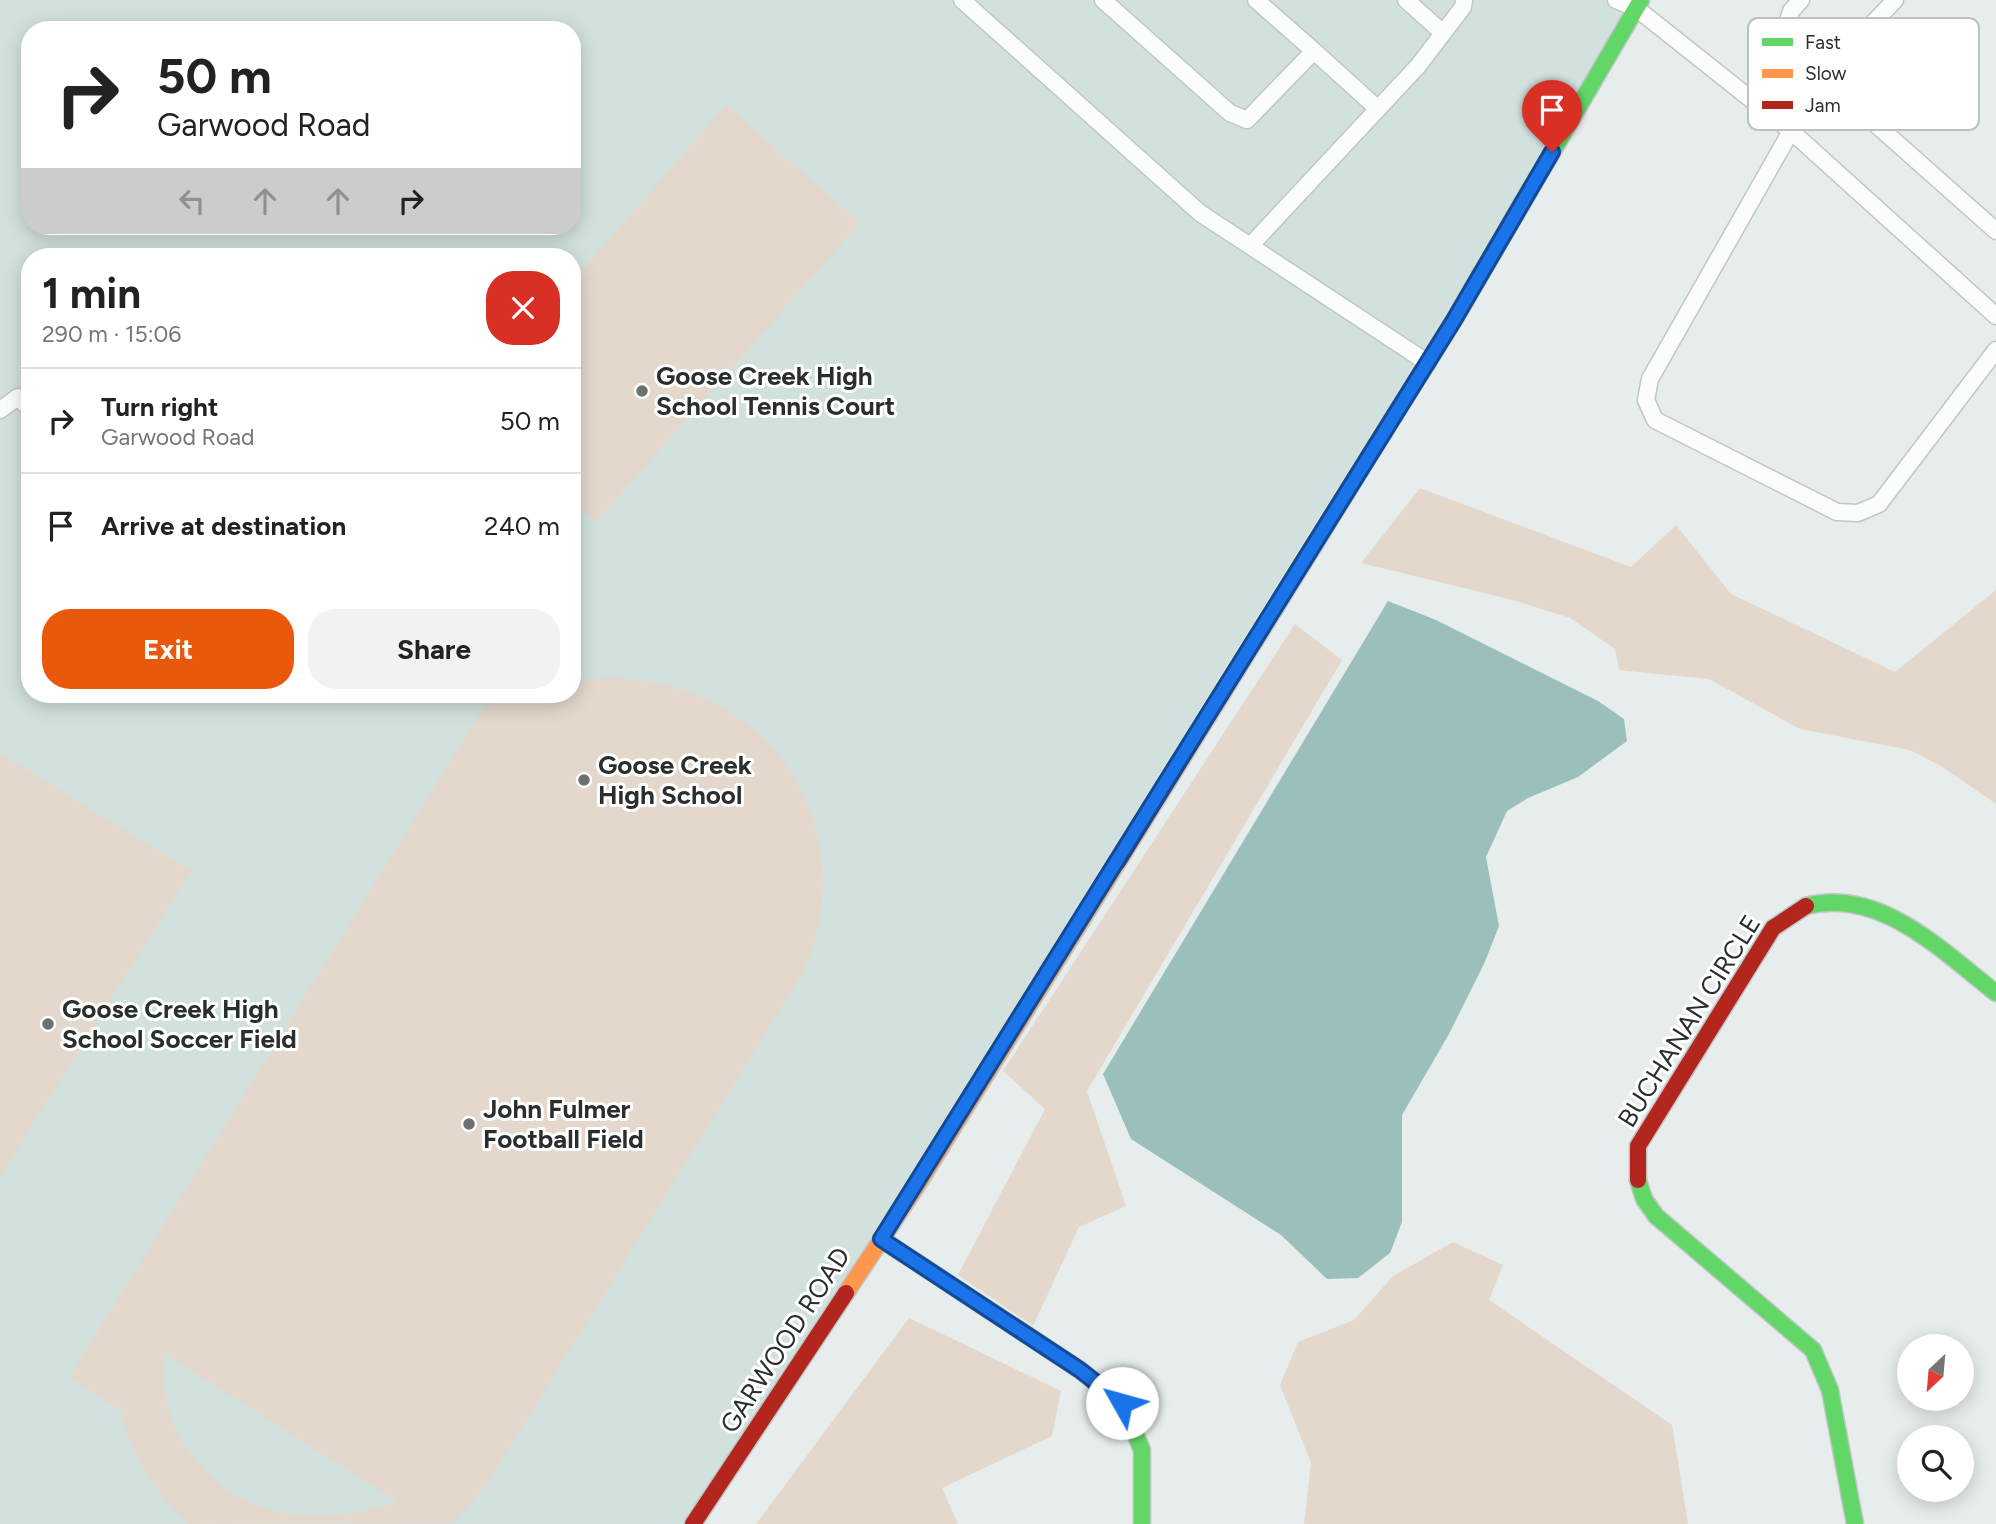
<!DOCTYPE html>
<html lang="en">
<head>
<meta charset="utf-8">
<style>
	:root { --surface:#fff; --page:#f2f2f2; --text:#222; --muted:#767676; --line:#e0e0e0; --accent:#ea580c }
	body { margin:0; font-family:Figtree,sans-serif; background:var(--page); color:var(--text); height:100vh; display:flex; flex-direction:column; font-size:26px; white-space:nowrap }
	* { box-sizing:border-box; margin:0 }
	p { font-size:23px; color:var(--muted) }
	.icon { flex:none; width:38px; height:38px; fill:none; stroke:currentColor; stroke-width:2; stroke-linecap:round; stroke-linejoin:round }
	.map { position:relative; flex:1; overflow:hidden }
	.side { position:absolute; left:21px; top:248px; width:560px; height:455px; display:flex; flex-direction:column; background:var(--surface); border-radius:28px; box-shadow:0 4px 18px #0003 }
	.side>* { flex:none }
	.guide { position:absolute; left:21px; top:21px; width:560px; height:214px; border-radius:28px; box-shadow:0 4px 18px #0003; background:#fff; color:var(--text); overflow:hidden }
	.needle { width:46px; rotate:206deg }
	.controls { position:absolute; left:1897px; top:1334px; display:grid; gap:14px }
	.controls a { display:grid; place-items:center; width:77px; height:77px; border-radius:50%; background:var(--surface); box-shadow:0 4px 18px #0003; font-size:35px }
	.pin { position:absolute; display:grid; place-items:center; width:60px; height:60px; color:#fff; margin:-72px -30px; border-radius:50% 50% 50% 0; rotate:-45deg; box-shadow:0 0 7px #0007 }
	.pin .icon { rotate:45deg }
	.me { position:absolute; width:77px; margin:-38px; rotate:308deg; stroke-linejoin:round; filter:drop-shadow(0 0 5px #0008) }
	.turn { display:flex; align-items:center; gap:24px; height:147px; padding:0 21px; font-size:32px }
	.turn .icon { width:91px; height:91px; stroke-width:2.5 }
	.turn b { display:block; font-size:49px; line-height:60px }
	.lanes { display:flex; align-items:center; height:66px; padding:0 21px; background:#0003; justify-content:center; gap:35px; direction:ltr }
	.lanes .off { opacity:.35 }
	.round { display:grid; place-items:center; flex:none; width:74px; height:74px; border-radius:28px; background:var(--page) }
	.headline { display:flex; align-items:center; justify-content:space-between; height:119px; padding:0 21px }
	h1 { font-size:42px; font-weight:700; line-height:52px }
	.action { display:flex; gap:14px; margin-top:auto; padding:14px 21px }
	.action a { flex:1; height:80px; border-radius:28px; background:var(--accent); color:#fff; font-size:28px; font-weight:700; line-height:80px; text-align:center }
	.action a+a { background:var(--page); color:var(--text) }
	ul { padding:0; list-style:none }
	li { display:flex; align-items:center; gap:21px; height:105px; padding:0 21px; border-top:2px solid var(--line) }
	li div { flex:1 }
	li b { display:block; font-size:26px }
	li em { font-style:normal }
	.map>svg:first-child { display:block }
	.built { fill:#d2e1de; fill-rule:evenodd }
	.green { fill:#e4d8cc; fill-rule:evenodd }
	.water { fill:#9bbfba }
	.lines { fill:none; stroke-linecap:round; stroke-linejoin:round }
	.lane-casing { stroke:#c1c6c6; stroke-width:19 }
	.fast-casing { stroke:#c1c6c6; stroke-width:19 }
	.slow-casing { stroke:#c1c6c6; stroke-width:19 }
	.jam-casing { stroke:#c1c6c6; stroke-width:19 }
	.lane { stroke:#fbfcfc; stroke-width:16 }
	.fast { stroke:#63d668; stroke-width:16 }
	.slow { stroke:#ff974d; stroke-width:16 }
	.jam { stroke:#b3261e; stroke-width:16 }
	.route-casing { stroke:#114b97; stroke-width:18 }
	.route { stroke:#1a73e8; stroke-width:12 }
	.poi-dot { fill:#6b7170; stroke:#fff; stroke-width:2.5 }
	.labels { text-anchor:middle; stroke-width:6; stroke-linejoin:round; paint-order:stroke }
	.poi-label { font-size:26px; font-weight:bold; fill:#292e2e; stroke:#fff; text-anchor:start }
	.street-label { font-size:26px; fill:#292e2e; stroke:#fff }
	.key { fill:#fff; stroke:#bfc0c0; stroke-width:2 }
	.key-label { font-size:19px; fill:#292e2e }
</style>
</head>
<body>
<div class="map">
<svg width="1996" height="1524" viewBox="0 0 1996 1524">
	<rect width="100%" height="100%" fill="#e6edec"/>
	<!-- built -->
	<path class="built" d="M0,0H1641L693,1524H0ZM30,30H572V226H30ZM30,257H572V695H30Z"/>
	<!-- green -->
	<path class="green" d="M726,105L860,223L596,522L572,501V282Z
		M1420,488L1631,567L1676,525L1731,594L1895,672L1996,590V804L1941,766L1910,750L1800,729L1709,679L1619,670L1615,649L1570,618L1513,600L1361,563Z
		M1295,624L1342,660L1087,1091L1126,1206L1079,1227L1033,1326L958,1275L1045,1109L1003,1071Z
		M609,677C713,683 794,733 818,840C828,886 823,931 802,974L486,1486L453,1523L188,1524C150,1485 134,1462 120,1409L69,1378L491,695H508L521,703L534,695H572V683ZM163,1353L398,1502C326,1524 253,1524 200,1466C172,1433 160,1396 163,1353Z
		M0,753L191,871L0,1177Z
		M1453,1242L1503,1265L1489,1300L1672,1425L1688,1524H1304L1311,1463L1280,1385L1298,1342L1354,1320L1393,1276Z
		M909,1318L1061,1391L1052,1436L942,1488L958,1524H756Z"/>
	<!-- water -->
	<path class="water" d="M1388,601L1436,620L1598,701L1624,719L1627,741L1578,777L1528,798L1507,811L1486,857L1499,926L1484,964L1449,1034L1402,1115V1222L1390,1253L1358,1278L1327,1279L1281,1235L1131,1139L1103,1074Z"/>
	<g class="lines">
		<defs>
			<path id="lane" d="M962,0L1200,213L1428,363
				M1103,0L1230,113L1247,120L1314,51L1256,0
				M1406,0L1443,33
				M1616,0L1636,8L1791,131L1822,77L1895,0
				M1801,0L1791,11L1782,41L1996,231
				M1314,51L1378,109
				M1250,246L1418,66L1463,7L1464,0
				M1996,316L1791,131L1650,379L1646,400L1655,420L1837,512L1858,513L1879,504L1996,350
				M0,410L18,397L30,409"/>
			<path id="fast" d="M1376,445L1454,320L1641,0
				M1806,906C1880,887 1942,951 1996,993
				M1638,1180L1644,1199L1656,1216L1813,1350L1830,1390L1855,1524
				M881,1239L1080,1370L1122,1403L1142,1450V1524"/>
			<path id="slow" d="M846,1293L918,1184L1118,862"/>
			<path id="jam" d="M1118,862L1376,445
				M1638,1180V1146L1773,928L1806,906
				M693,1524L846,1293"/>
		</defs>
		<!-- lane casing -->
		<use href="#lane" class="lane-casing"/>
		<!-- fast casing -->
		<use href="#fast" class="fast-casing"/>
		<!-- slow casing -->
		<use href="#slow" class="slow-casing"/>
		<!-- jam casing -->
		<use href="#jam" class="jam-casing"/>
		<!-- lane -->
		<use href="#lane" class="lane"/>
		<!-- fast -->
		<use href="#fast" class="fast"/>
		<!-- slow -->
		<use href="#slow" class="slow"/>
		<!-- jam -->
		<use href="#jam" class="jam"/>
	</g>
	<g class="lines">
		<defs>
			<path id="route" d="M1122,1403L1080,1370L881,1239L1454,320L1552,152"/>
		</defs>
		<!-- route casing -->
		<use href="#route" class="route-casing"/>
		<!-- route -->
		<use href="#route" class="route"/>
	</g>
	<!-- markers -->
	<g class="poi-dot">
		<circle cx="642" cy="391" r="7"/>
		<circle cx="584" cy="780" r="7"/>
		<circle cx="48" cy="1024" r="7"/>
		<circle cx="469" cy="1124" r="7"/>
	</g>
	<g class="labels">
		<!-- poi labels -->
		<g class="poi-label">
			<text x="656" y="385">Goose Creek High<tspan x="656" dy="30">School Tennis Court</tspan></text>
			<text x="598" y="774">Goose Creek<tspan x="598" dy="30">High School</tspan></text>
			<text x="62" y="1018">Goose Creek High<tspan x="62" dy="30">School Soccer Field</tspan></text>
			<text x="483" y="1118">John Fulmer<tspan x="483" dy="30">Football Field</tspan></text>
		</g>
		<!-- street labels -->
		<g class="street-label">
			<text transform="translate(1689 1021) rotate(-58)" y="9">BUCHANAN CIRCLE</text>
			<text transform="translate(785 1340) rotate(-57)" y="9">GARWOOD ROAD</text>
		</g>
	</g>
	<!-- legend -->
	<rect x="1748" y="18" width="231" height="112" rx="10" class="key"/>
	<rect x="1762" y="38" width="31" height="8" fill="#63d668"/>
	<rect x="1762" y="69" width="31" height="9" fill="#ff974d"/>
	<rect x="1762" y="101" width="31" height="8" fill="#b3261e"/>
	<g class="key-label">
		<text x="1805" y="49">Fast</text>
		<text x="1805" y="80">Slow</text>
		<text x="1805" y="112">Jam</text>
	</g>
</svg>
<div class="controls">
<a><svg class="needle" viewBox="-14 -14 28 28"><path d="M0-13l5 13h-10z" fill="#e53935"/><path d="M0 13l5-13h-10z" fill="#767676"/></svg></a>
<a><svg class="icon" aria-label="search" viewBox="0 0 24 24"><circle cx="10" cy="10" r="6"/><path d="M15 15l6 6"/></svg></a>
</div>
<div class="pin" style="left:1552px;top:152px;background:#d93025"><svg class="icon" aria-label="arrive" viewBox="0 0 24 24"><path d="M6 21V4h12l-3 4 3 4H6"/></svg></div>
<svg class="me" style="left:1122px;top:1403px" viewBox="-20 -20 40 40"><circle r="19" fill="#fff"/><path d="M0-13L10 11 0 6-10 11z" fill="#1a73e8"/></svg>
<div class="guide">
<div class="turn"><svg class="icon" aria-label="right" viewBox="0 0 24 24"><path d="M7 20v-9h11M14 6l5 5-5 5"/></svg><div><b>50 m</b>Garwood Road</div></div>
<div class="lanes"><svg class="icon off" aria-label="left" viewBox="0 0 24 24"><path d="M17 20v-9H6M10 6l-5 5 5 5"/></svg><svg class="icon off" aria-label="ahead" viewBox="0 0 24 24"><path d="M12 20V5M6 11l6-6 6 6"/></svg><svg class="icon off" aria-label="ahead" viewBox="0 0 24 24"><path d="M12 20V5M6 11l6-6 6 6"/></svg><svg class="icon" aria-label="right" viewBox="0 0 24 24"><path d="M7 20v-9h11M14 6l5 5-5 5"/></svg></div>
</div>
<section class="side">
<div class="headline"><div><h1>1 min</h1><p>290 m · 15:06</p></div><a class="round" style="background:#d93025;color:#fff"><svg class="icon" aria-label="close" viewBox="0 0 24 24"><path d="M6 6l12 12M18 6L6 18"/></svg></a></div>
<ul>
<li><svg class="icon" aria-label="right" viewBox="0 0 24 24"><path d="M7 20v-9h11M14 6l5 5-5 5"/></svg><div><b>Turn right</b><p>Garwood Road</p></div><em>50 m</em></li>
<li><svg class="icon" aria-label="arrive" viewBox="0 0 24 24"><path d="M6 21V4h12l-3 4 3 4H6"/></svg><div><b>Arrive at destination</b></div><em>240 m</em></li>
</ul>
<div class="action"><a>Exit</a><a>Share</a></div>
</section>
</div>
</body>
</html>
